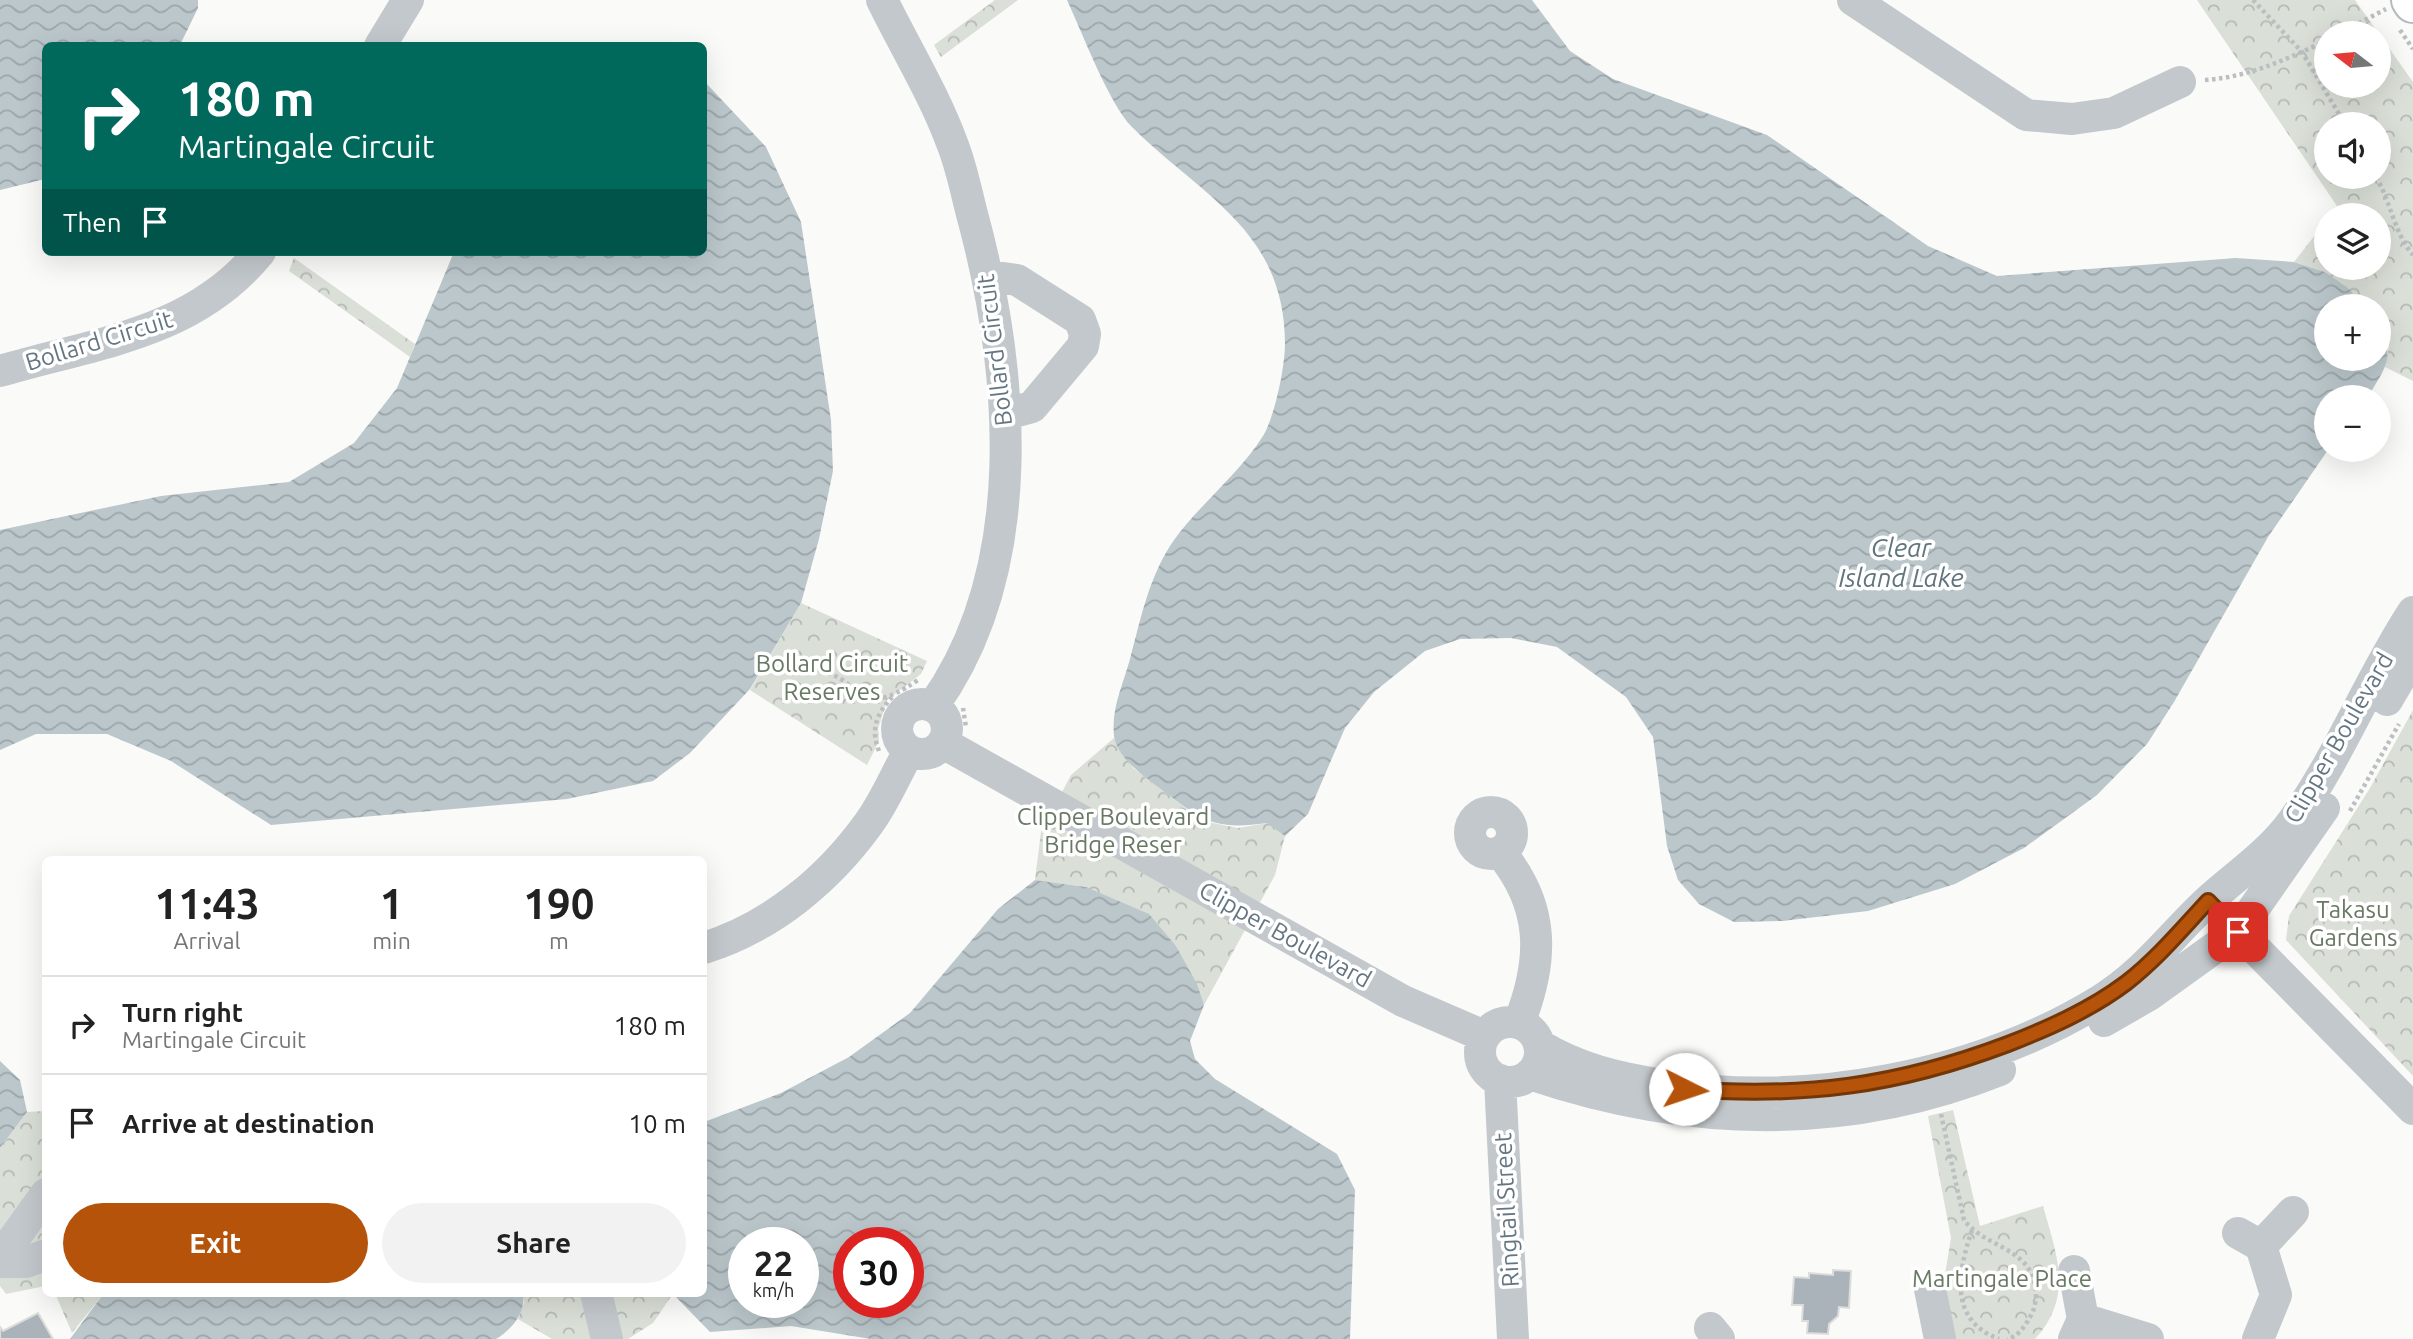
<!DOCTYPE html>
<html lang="en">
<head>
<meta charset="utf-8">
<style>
	:root { --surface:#fff; --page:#f2f2f2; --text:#222; --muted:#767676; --line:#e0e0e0; --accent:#b45309 }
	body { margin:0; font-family:Ubuntu,sans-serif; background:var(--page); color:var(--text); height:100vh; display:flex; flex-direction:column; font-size:26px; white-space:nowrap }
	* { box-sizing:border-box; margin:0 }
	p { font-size:23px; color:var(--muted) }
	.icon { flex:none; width:38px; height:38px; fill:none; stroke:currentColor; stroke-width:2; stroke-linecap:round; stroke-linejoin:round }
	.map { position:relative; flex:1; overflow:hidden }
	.panel { position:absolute; left:42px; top:856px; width:665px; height:441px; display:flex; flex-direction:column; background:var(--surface); border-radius:10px; box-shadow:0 7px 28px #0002 }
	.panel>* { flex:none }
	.hud { position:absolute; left:42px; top:42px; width:665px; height:214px; border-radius:10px; box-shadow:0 7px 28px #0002; background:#00695c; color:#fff; overflow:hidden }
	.needle { width:46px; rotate:286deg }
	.tools { position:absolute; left:2314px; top:21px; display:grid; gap:14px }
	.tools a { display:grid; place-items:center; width:77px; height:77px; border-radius:50%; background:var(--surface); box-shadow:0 7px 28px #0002; font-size:35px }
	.speed { position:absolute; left:728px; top:1227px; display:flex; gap:14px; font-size:35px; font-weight:700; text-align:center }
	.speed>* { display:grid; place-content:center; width:91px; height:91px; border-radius:50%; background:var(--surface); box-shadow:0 7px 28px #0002; line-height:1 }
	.speed small { font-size:18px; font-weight:400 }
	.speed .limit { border:10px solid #d22; background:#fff; color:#111 }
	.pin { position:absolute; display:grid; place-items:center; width:60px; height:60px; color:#fff; margin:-30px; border-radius:14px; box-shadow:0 4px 10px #0006 }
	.me { position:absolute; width:77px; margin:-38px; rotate:94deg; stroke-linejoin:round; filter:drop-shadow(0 0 5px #0008) }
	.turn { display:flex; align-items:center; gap:24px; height:147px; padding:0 21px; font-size:32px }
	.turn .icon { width:91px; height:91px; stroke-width:2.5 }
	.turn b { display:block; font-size:49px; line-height:60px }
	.then { display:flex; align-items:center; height:66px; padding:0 21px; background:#0003; gap:14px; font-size:26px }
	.eta { display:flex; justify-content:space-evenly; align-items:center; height:119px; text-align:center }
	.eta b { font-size:42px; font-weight:600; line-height:49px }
	.action { display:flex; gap:14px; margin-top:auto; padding:14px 21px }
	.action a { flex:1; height:80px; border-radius:42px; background:var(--accent); color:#fff; font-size:28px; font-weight:600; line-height:80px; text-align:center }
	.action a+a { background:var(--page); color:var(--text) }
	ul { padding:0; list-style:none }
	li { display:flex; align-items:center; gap:21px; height:98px; padding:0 21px; border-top:2px solid var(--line) }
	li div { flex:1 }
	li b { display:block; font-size:26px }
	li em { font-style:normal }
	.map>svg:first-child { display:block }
	.forest { fill:url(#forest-crowns); fill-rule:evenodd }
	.water { fill:url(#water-waves); fill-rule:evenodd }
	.building { fill:#aab3b9; stroke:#dcdcda; stroke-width:2 }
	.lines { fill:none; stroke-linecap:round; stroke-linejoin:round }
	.major-casing { stroke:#b5babe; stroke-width:42 }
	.path { stroke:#bbbfc2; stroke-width:4.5; stroke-dasharray:3.5 3.5; stroke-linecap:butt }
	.minor { stroke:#c3c8cc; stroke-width:32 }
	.major { stroke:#fff; stroke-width:38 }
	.route-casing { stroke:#753606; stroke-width:18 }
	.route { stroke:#b45309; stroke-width:12 }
	.labels { text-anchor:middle; stroke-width:7; stroke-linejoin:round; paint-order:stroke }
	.street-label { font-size:24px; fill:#657683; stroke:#fff }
	.park-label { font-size:24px; fill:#687a64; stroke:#fff }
	.water-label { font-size:26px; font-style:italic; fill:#60757c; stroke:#fff }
</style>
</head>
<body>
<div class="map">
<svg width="2413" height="1339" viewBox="0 0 2413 1339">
	<defs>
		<pattern id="forest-crowns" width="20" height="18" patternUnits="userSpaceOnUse" patternTransform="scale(1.75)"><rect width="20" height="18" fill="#dadfd7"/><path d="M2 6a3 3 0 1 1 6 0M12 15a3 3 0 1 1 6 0" fill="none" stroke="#b4b9b4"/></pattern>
		<pattern id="water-waves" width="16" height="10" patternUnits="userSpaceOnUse" patternTransform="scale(1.75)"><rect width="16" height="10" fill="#bbc7cb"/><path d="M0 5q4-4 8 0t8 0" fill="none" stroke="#9ca6aa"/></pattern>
	</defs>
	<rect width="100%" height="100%" fill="#fafaf8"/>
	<!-- forest -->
	<path class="forest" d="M995,0H1018L941,57L934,45Z
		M2197,0H2355L2413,82V381L2385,367L2389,345L2378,324V306H2364L2325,272L2294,262L2326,221V268H2378V215H2330L2337,206ZM2326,33H2378V86H2326ZM2326,124H2378V177H2326Z
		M294,258L415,344L410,357L289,271Z
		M801,603L927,661L921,674L887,700L878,729L879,741L867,765L750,690Z
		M2413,710V1076L2286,940L2289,916L2370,788Z
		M1114,738L1133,768L1203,821L1238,828L1268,823L1285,836L1275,875L1204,1005L1176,946L1086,887L1035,880L1041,832L1071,775Z
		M1953,1110L1980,1226L2043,1206C2057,1256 2074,1296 2035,1339H1955L1941,1299L1951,1238L1928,1116Z
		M45,1111V1286L6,1294L0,1286V1148L27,1112Z
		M55,1293H104L72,1333Z
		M523,1293H672V1295L653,1323L628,1339H552L518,1319L524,1303Z"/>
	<!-- water -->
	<path class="water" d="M0,0H198V8L180,45L46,46L45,179L0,190Z
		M1067,0H1532L1570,51L1613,79L1767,135L1928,246L1997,276L2236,258L2294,262L2325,272L2348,288L2364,306H2326V359H2378V324C2396,358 2386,366 2368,397H2326L2328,450L2268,537L2174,702L2147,744L2097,795L2024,848L1955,884L1868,911L1782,921L1734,922L1699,904L1678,880L1667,846L1653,737L1626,697L1557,647L1511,638L1460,639L1425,651L1374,692L1345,728L1308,814L1285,836L1267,823C1211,831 1201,819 1158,787C1142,775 1117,757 1114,736C1111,708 1123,685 1130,659C1141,618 1149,576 1174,540C1200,504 1240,473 1263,436C1275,416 1285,367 1285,343C1284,229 1201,196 1132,127C1109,104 1082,32 1067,0Z
		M704,81L766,147L801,222L831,420L833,471L819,539L801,603L750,689L690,753L653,781L567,799L271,825L171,761L107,734H36L0,750V530L161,496L289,482L354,443L397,388L454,252H704Z
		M1035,880L1086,887L1149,914L1176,946L1197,984L1204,1005L1190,1041L1195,1059L1215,1079L1337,1154L1355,1190L1350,1339H871L791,1326L710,1332L672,1293H704V1122L781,1093L849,1057L910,1013L998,909ZM744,1242H803V1302H744ZM849,1242H908V1302H849Z
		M0,1061L20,1080L27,1112L0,1148Z
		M104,1293H523C526,1313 512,1329 496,1339H70Z"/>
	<!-- building -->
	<path class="building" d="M1833,1270L1851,1271L1849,1308L1839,1307L1838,1316L1829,1324L1828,1334L1807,1333L1808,1321H1802L1803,1305H1792L1794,1277L1809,1278V1273L1833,1275Z
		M38,1313L53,1339H0V1327L3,1331Z"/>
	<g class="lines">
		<defs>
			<path id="major" d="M2411,0L2413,3"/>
		</defs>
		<!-- major casing -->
		<use href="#major" class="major-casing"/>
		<!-- path -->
		<path class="path" d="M2253,0L2302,52L2345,124
			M2400,30L2413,49
			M2340,33L2386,9
			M2205,80C2250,77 2286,59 2326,41
			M2376,177C2391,202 2394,233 2413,255
			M807,670C866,670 849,727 918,680
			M963,708L966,727
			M879,751C870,729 877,713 893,696
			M2350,811L2399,724
			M1941,1114L1964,1220C1984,1247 2028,1247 2035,1285C2037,1296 2036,1307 2030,1317C2025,1326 2018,1337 2007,1339
			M1972,1230C1958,1272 1948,1320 1999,1339"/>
		<!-- minor -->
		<path class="minor" d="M882,0C905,47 934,94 952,143C961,165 966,191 972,214C1014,369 1032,568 933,706
			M1853,0L2026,115L2072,119L2114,113L2180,82
			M380,46L408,0
			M989,276L1017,280L1080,320L1085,334L1083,346L1032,407L1006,414
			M0,371C95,343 193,334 260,252
			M2387,700L2413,656
			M897 729a25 25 0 1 1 50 0a25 25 0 1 1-50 0Z
			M943,743L1403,1001L1484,1036
			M1470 833a21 21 0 1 1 42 0a21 21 0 1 1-42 0Z
			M1500,852C1545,906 1544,960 1519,1023
			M2225,918L2413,1109
			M704,948C771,927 828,880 869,823C885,801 896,774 909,751
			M2104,1021L2149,995L2238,931L2324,808
			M1480 1052a30 30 0 1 1 60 0a30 30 0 1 1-60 0Z
			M1539,1045C1578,1069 1618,1078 1663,1085C1807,1108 1976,1077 2101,1000C2145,973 2172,934 2209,900C2238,874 2270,853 2293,821C2340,756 2369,679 2413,612
			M1530,1074C1687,1127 1845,1132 2000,1070
			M1500,1080L1513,1339
			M2238,1233L2261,1246L2276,1295L2258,1339
			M2261,1246L2293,1212
			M0,1258L46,1194
			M0,1262H26L46,1255
			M2074,1271L2083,1319L2074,1339
			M1930,1289L1940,1339
			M596,1293L607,1339
			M2083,1319L2148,1339
			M1710,1328L1719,1339"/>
		<!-- major -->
		<use href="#major" class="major"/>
	</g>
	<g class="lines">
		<defs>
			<path id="route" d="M1685,1089C1804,1098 1897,1086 2008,1044C2049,1028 2090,1010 2126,983C2157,959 2182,929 2208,901L2238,932"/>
		</defs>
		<!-- route casing -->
		<use href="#route" class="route-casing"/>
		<!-- route -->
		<use href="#route" class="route"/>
	</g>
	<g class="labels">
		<!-- street labels -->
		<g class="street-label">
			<text transform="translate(99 341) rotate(-17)" y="8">Bollard Circuit</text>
			<text transform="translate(995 350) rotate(-97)" y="8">Bollard Circuit</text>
			<text transform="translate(2339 738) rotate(-60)" y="8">Clipper Boulevard</text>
			<text transform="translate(1285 935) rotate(29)" y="8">Clipper Boulevard</text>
			<text transform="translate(1507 1210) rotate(-93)" y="8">Ringtail Street</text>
		</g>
		<!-- park labels -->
		<g class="park-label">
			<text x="832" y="672">Bollard Circuit<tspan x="832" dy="28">Reserves</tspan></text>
			<text x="1113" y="825">Clipper Boulevard<tspan x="1113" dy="28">Bridge Reser</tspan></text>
			<text x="2353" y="918">Takasu<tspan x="2353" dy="28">Gardens</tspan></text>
			<text x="2002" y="1287">Martingale Place</text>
		</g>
		<!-- water labels -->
		<g class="water-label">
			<text x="1901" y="557">Clear<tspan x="1901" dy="30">Island Lake</tspan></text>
		</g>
	</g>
</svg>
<div class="tools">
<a><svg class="needle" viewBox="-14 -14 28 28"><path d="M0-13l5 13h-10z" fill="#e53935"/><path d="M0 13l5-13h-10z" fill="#767676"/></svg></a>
<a><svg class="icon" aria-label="sound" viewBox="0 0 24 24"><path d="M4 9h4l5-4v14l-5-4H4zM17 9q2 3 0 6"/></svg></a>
<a><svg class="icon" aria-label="layers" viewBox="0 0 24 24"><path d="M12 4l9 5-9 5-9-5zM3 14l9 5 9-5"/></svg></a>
<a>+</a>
<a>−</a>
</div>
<div class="speed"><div>22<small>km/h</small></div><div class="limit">30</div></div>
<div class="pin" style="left:2238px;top:932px;background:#d93025"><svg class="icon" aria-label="arrive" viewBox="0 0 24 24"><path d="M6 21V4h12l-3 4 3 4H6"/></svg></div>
<svg class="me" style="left:1685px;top:1089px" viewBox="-20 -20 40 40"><circle r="19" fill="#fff"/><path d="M0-13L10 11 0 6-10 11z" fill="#b45309"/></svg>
<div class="hud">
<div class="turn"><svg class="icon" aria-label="right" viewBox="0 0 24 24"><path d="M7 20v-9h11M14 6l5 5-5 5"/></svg><div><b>180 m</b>Martingale Circuit</div></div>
<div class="then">Then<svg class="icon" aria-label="arrive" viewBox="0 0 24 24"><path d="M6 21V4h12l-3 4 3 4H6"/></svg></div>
</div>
<section class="panel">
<div class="eta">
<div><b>11:43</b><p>Arrival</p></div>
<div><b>1</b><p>min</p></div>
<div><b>190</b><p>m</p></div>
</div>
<ul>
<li><svg class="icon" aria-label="right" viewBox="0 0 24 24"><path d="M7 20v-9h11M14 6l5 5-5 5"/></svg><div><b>Turn right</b><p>Martingale Circuit</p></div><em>180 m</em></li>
<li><svg class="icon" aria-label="arrive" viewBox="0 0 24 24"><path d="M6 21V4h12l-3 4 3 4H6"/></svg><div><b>Arrive at destination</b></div><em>10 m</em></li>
</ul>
<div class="action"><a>Exit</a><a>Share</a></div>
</section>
</div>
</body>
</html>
